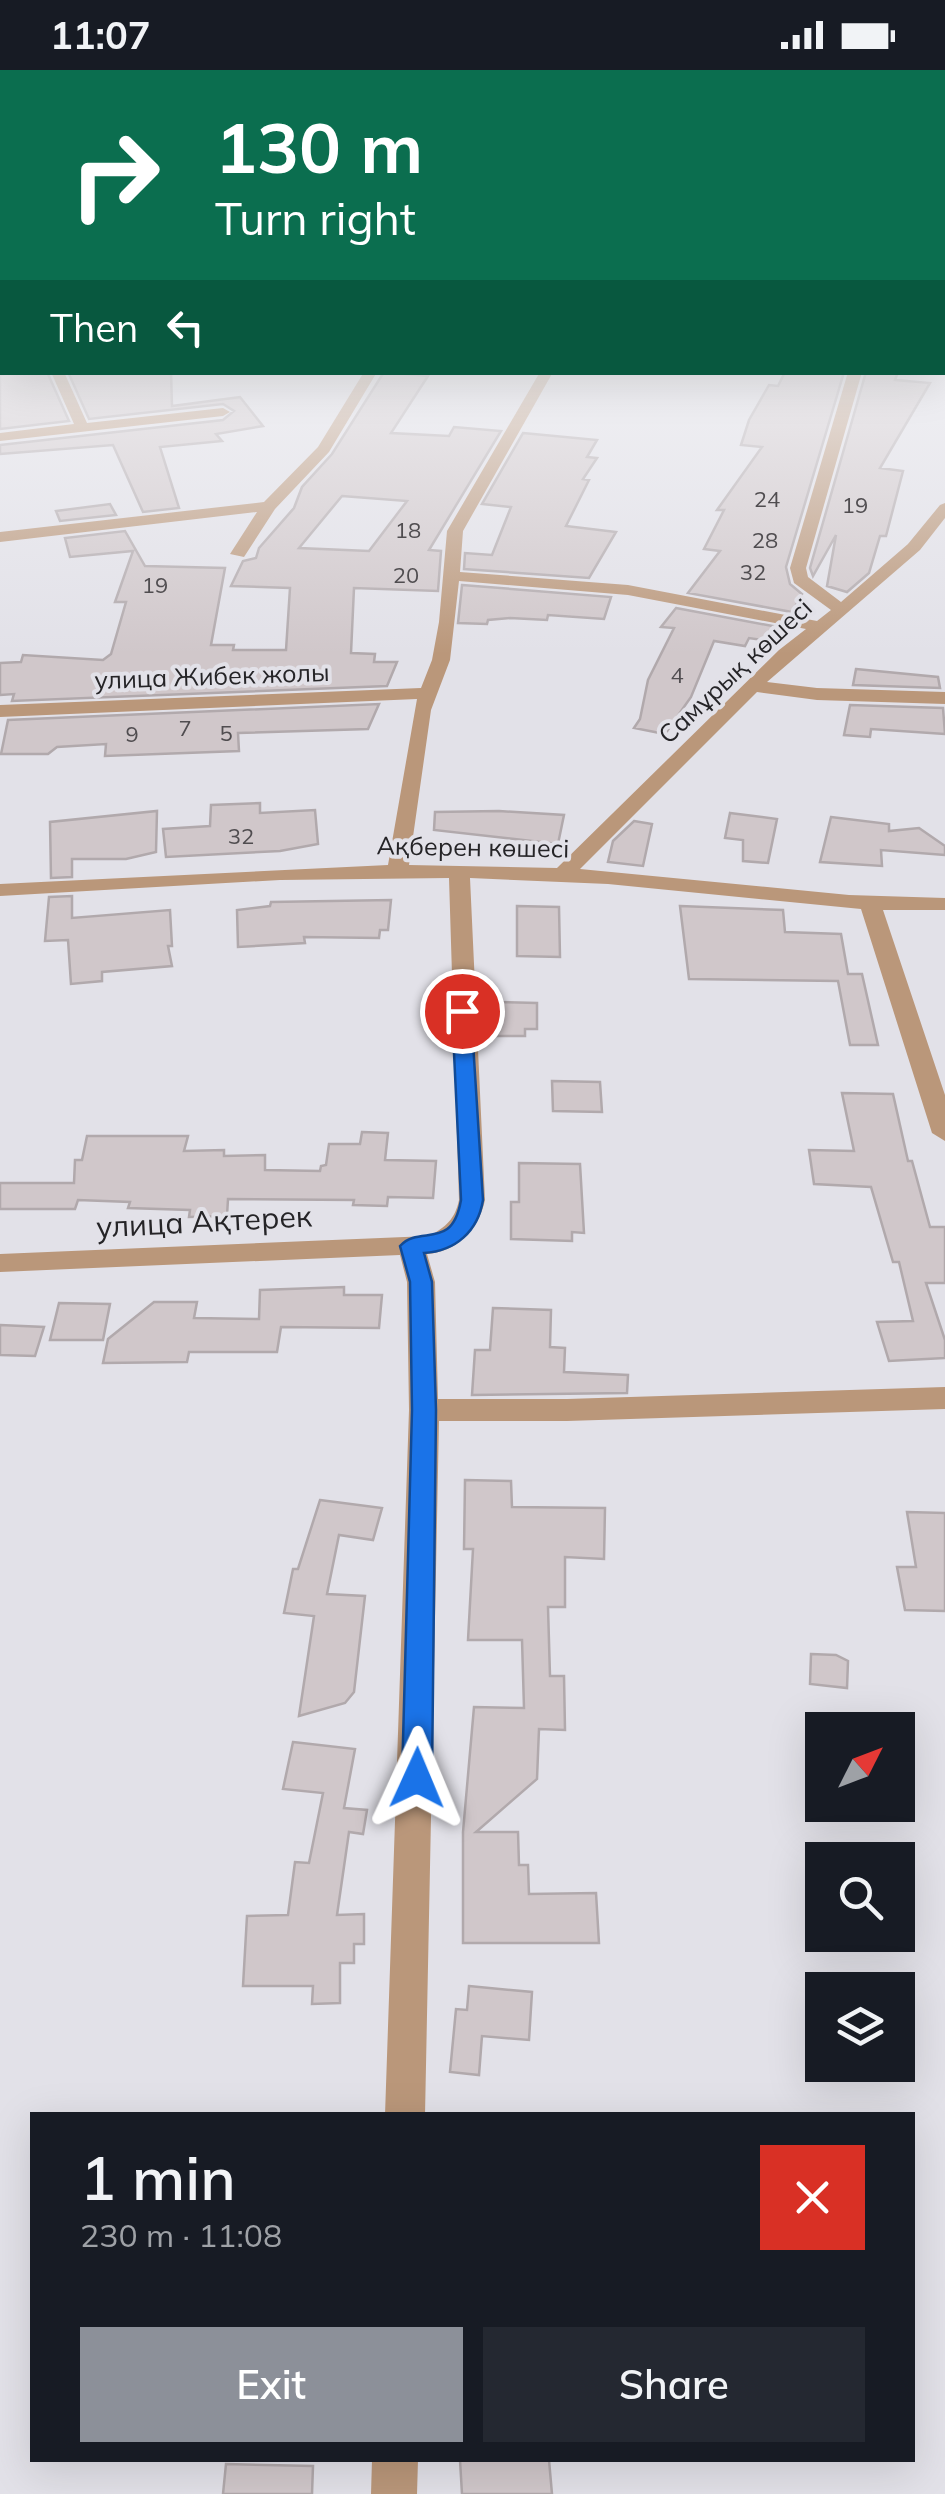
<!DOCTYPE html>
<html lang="en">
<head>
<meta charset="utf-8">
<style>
	:root { --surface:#171b24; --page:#242831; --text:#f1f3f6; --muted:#9ea1a6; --accent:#8c9099 }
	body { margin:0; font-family:Mulish,sans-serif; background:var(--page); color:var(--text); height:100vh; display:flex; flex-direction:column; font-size:38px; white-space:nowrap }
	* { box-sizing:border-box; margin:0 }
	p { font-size:32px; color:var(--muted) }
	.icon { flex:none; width:55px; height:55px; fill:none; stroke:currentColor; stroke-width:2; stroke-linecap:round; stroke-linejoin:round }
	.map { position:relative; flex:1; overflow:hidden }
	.sheet { position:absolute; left:30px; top:2042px; width:885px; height:350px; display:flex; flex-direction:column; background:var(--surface); border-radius:0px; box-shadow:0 10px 40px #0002 }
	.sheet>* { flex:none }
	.guide { position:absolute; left:0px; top:0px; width:945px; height:305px; box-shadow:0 10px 40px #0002; background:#0b6e4f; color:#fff; overflow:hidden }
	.needle { width:65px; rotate:48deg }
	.fabs { position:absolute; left:805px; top:1642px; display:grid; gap:20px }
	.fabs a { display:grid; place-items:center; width:110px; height:110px; border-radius:0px; background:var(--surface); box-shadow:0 10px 40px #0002; font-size:50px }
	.pin { position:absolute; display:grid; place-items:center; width:85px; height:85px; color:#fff; margin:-42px; border:5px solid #fff; border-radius:50%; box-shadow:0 2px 10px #0007 }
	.me { position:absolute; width:110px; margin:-55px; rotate:1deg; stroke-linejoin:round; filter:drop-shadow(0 0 8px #0008) }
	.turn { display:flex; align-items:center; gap:35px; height:210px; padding:0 50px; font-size:45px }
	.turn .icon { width:130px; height:130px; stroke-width:2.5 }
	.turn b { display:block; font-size:70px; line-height:85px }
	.then { display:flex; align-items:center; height:95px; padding:0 50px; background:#0003; gap:20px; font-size:38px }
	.round { display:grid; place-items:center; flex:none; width:105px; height:105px; border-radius:0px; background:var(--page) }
	.headline { display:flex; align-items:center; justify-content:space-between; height:170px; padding:0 50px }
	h1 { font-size:60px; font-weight:600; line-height:75px }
	.action { display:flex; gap:20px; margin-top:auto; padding:20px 50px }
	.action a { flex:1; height:115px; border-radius:0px; background:var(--accent); color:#fff; font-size:40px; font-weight:600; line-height:115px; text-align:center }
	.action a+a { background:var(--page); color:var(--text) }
	.status { display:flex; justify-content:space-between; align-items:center; height:70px; padding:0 50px; background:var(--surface); direction:ltr }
	.status svg { height:28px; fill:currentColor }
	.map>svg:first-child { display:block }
	.building { fill:#d0c7ca; stroke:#b1a9ac; stroke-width:2.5; fill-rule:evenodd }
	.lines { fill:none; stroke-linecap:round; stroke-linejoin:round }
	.minor { fill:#ba977a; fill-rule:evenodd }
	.tertiary { fill:#ba977a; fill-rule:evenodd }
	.route { fill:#1a73e8; stroke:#114b97; stroke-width:2.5 }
	.labels { text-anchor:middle; stroke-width:8; stroke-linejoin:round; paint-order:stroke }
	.far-number-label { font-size:22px; fill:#504d50 }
	.far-street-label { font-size:25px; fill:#252427; stroke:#e2e1e8 }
	.street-label { font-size:30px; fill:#252427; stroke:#e2e1e8 }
</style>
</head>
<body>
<div class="status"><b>11:07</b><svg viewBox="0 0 49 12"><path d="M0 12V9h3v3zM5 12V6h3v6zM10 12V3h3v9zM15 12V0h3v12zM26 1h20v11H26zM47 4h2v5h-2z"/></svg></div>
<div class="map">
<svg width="945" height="2424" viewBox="0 0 945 2424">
	<rect width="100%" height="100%" fill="#e2e1e8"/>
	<!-- building -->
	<path class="building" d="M16,302H47L69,351L0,359V305Z
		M68,302H171L172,336L240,327L263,356L216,364L222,371L160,377L179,438L143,442L113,375L0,384V375L223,350L234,341L223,334L89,349Z
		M384,302L428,306L391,363L449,366L454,357L501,361L429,480L441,481L438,521L354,518L351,583L375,584L374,592H397L387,616L12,631L14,624L0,625V593L21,592L23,585L103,590L111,584L126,532H115L133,481L70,487L65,468L125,461L145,496L225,498L211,575H234L233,580H286L290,518L231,516L243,491L256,488L259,478L294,438L302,417L332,384ZM342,426L407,431L369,481L299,478Z
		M785,302H844L786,497L790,514L802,524L792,542L688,523L720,481L704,479L724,440H717L762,377L741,375L749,350L769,315L778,316Z
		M866,302H898L895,310L930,313L880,398L903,401L886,466H880L869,503L847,522L827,516L836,465L813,506L810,498Z
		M523,363L597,370L587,387L597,388L583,409L589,410L566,456L616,462L589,508L464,499L465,483L492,485L511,437L482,434Z
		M110,434L116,445L60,451L56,441Z
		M462,515L611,527L604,549L548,545L547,550L510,548L488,550L487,554L458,553Z
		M676,538L783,558L775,572L749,568L745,576L714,571L691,627L665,664L634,658L640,649L648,610L674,558L661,557Z
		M856,599L938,607L940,618L853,615Z
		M379,634L368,659L238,663L239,681L105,686L106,674L57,677L48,684H1L8,650Z
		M850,635L943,638L945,664L871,659L870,667L844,665Z
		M260,733V743L315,740L318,774L280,781L166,787L163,759L210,756L211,735Z
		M157,741L156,782L126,789H72V807L51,808L50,752Z
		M499,741L564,745L558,774L434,760L435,742Z
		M730,743L777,749L768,793L743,791V770L725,768Z
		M831,747L889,754V761L919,758L945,776V785L881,780L882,796L820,792Z
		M634,751L652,754L643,796L608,792L613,771Z
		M72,826V848L170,840L172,876H168L172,896L102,902V911L71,914L68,870L45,871L49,827Z
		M391,830L388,860H380L379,868L304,867L305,873L238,877L237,840L270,836L271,832Z
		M517,836L559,837L560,887L517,886Z
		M680,836L783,840L785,862L841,864L848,904H862L878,975H850L838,911L689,909Z
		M497,932L537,933V959H525V966H495Z
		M552,1011L600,1012L602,1042L553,1041Z
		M842,1023L893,1024L908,1091H912L930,1157H945V1213H926L945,1270V1288L889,1291L877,1252L913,1251L899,1192H893L871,1117L814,1114L809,1080L854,1081Z
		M362,1062L388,1063L385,1090L436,1091L433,1128L388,1127L387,1136L353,1135L354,1130L228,1129L227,1146L189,1147L190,1140L128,1138L130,1132L78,1130L75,1139H0V1113H74L75,1090H82L87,1066H188L184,1081L224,1080V1086L265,1085V1100L320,1101L321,1096L326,1095L329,1074H360Z
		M519,1093L580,1094L584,1163L572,1162V1171L511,1169V1132H519Z
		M344,1217V1225H382L379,1258L281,1257L277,1282H189L187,1292L103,1293L108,1269L154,1232H197L194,1248L259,1249L260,1220Z
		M59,1233L110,1234L103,1270H50Z
		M493,1238L551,1240L550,1277L565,1278L564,1302L628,1305L627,1323L472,1325L475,1280H490Z
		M0,1255L44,1257L35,1286L0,1285Z
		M465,1410L511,1411L512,1437L605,1438L604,1489L565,1487V1537H548L550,1606H564L565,1660L539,1659L537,1709L476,1762H518L519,1795H528L529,1824L596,1823L599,1873H463V1762L474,1637L524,1638L522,1570H468L473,1479H464Z
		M320,1430L382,1438L373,1470L339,1465L327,1524L365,1526L354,1622L345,1633L299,1646L314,1546L284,1543L293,1499H298Z
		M907,1442L945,1443V1541L905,1540L897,1497H916Z
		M811,1584L836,1585L848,1591L847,1618L810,1614Z
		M293,1672L355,1679L344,1738L367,1740L363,1764L349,1762L337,1845L364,1844V1874H354V1893H340V1933L312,1934L313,1916H243L247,1846L288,1845L295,1792L309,1793L323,1723L283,1719Z
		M469,1916L532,1922L529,1970L482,1966L479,2005L450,2002L456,1939L467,1940Z
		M460,2390H549L552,2424H462Z
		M226,2394L313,2396L312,2424H223Z"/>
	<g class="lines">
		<!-- minor -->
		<path class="minor" d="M51,302H64L87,353L223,338L230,342L223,346L0,371V363L74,354Z
			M364,302H377L329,382L275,439L244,487L230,484L257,442L0,472V462L264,432L318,377Z
			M540,302H553L463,461L460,502L628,515L817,551L831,540L794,513L790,498L848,302H862L806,498L808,507L841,532L908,474L940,435L945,433V448L920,480L767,612L817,618L945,622V634L817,630L757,622L580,799L849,825L945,828V840H883L945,1025V1071L932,1063L861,839L608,814L470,808L485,1130C479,1159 457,1182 427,1184L435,1212L438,1329H567L945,1317V1339L567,1351H439L425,2045H385L409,1340L407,1212L400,1185L0,1202V1184L429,1166C446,1157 455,1149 459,1130L449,808L280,810L0,826V814L388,795L417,629L0,647V635L421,618L432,590L439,552L447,461ZM459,511L628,525L806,559L779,580L557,798L409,795L431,640L450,590Z
			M372,2390H418L417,2424H371Z"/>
		<!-- tertiary -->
		<path class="tertiary" d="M942,246H945V254H942Z
			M2,281V289L0,290V282Z"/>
	</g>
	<!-- sky -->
	<linearGradient id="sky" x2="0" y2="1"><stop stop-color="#5caed0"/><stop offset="0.42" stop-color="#f2f2f5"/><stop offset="1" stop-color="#f2f2f5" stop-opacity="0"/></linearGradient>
	<rect width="945" height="584" fill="url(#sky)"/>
	<!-- route -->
	<path class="route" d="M462,935L471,941L483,1130C478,1161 456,1181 424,1183L432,1212L436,1340L432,1708L427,1717L417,1720L407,1717L402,1708L412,1340L410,1212L400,1176C420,1154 452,1182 461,1130L452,941Z"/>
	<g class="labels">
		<!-- far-number labels -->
		<g class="far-number-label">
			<text x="767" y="437">24</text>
			<text x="855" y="443">19</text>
			<text x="408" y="468">18</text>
			<text x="765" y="478">28</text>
			<text x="753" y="510">32</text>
			<text x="406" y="513">20</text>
			<text x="155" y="523">19</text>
			<text x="677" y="613">4</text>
			<text x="185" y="666">7</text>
			<text x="226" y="671">5</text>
			<text x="132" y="672">9</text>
			<text x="241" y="774">32</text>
		</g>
		<!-- far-street labels -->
		<g class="far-street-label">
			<text transform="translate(735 601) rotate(-43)" y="9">Самұрық көшесі</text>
			<text transform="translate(212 606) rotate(-2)" y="9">улица Жибек жолы</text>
			<text transform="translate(473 777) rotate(1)" y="9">Ақберен көшесі</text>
		</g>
		<!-- street labels -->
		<g class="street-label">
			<text transform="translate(204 1152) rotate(-3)" y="10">улица Ақтерек</text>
		</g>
	</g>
</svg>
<div class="fabs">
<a><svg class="needle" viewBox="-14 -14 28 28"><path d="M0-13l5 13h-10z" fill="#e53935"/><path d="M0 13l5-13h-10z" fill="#9ea1a6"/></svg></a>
<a><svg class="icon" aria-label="search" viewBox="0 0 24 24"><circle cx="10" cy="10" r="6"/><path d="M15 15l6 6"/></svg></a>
<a><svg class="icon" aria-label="layers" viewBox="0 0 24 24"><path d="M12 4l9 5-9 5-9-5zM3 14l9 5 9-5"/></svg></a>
</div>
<div class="pin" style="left:462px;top:941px;background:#d93025"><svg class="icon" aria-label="arrive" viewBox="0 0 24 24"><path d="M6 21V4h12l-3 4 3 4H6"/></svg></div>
<svg class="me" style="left:417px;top:1708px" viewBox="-20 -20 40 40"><path d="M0-17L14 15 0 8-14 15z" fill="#1a73e8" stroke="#fff" stroke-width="4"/></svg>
<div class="guide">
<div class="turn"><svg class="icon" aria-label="right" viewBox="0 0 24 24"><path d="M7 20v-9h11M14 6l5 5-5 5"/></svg><div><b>130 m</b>Turn right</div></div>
<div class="then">Then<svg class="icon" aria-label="left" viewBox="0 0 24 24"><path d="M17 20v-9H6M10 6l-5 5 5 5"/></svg></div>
</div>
<section class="sheet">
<div class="headline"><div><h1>1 min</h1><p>230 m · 11:08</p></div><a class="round" style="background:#d93025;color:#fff"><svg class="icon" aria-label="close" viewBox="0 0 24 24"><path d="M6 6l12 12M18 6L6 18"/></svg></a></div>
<div class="action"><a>Exit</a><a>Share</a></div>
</section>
</div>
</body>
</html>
